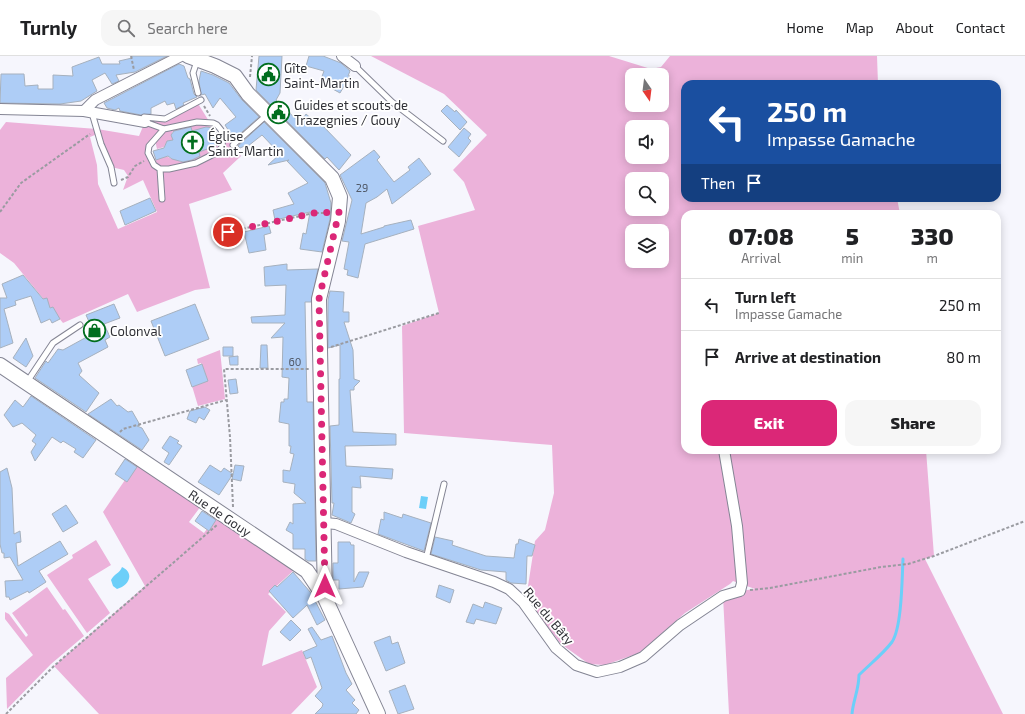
<!DOCTYPE html>
<html lang="en">
<head>
<meta charset="utf-8">
<style>
	:root { --surface:#fff; --page:#f6f6f6; --text:#202124; --muted:#757577; --line:#e0e0e0; --accent:#db2777 }
	body { margin:0; font-family:"Exo 2",sans-serif; background:var(--page); color:var(--text); height:100vh; display:flex; flex-direction:column; font-size:15px; white-space:nowrap }
	* { box-sizing:border-box; margin:0 }
	p { font-size:13px; color:var(--muted) }
	.icon { flex:none; width:22px; height:22px; fill:none; stroke:currentColor; stroke-width:2; stroke-linecap:round; stroke-linejoin:round }
	.map { position:relative; flex:1; overflow:hidden }
	.side { position:absolute; left:681px; top:154px; width:320px; height:244px; display:flex; flex-direction:column; background:var(--surface); border-radius:12px; box-shadow:0 2px 10px #0003 }
	.side>* { flex:none }
	.hud { position:absolute; left:681px; top:24px; width:320px; height:122px; border-radius:12px; box-shadow:0 2px 10px #0003; background:#1a4fa0; color:#fff; overflow:hidden }
	.needle { width:26px; rotate:166deg }
	.buttons { position:absolute; left:625px; top:12px; display:grid; gap:8px }
	.buttons a { display:grid; place-items:center; width:44px; height:44px; border-radius:8px; background:var(--surface); box-shadow:0 2px 10px #0003; font-size:20px }
	.pin { position:absolute; display:grid; place-items:center; width:34px; height:34px; color:#fff; margin:-17px; border:2px solid #fff; border-radius:50%; box-shadow:0 1px 4px #0007 }
	.me { position:absolute; width:44px; margin:-22px; rotate:0deg; stroke-linejoin:round; filter:drop-shadow(0 0 3px #0008) }
	.turn { display:flex; align-items:center; gap:14px; height:84px; padding:0 20px; font-size:18px }
	.turn .icon { width:52px; height:52px; stroke-width:2.5 }
	.turn b { display:block; font-size:28px; line-height:34px }
	.then { display:flex; align-items:center; height:38px; padding:0 20px; background:#0003; gap:8px; font-size:15px }
	.eta { display:flex; justify-content:space-evenly; align-items:center; height:68px; text-align:center }
	.eta b { font-size:24px; font-weight:800; line-height:28px }
	.action { display:flex; gap:8px; margin-top:auto; padding:8px 20px }
	.action a { flex:1; height:46px; border-radius:12px; background:var(--accent); color:#fff; font-size:16px; font-weight:800; line-height:46px; text-align:center }
	.action a+a { background:var(--page); color:var(--text) }
	ul { padding:0; list-style:none }
	li { display:flex; align-items:center; gap:12px; height:52px; padding:0 20px; border-top:1px solid var(--line) }
	li div { flex:1 }
	li b { display:block; font-size:15px }
	li em { font-style:normal }
	header { display:flex; align-items:center; gap:24px; box-sizing:border-box; height:56px; padding:0 20px; background:var(--surface); border-bottom:1px solid var(--line) }
	header strong { font-size:19px }
	nav { display:flex; gap:22px; margin-inline-start:auto; font-size:14px }
	.search { width:280px; height:36px; background:var(--page); display:flex; align-items:center; gap:10px; box-sizing:border-box; padding:0 14px; border-radius:12px; color:var(--muted); font-size:15px }
	.map>svg:first-child { display:block }
	.green { fill:#ecb2da; fill-rule:evenodd }
	.water { fill:#6ccff9 }
	.lines { fill:none; stroke-linecap:round; stroke-linejoin:round }
	.stream { stroke:#6ccff9; stroke-width:3 }
	.building { fill:#aecdf6; stroke:#a6b1be }
	.lane-casing { stroke:#848594; stroke-width:7 }
	.street-casing { stroke:#848594; stroke-width:12 }
	.secondary-casing { stroke:#848594; stroke-width:16 }
	.path { stroke:#9a9ba1; stroke-width:2; stroke-dasharray:3 2; stroke-linecap:butt }
	.lane { stroke:#fff; stroke-width:5 }
	.street { stroke:#fff; stroke-width:10 }
	.secondary { stroke:#fff; stroke-width:14 }
	.route { stroke:#db2777; stroke-width:7; stroke-dasharray:0 12.6 }
	.labels { text-anchor:middle; stroke-width:3.5; stroke-linejoin:round; paint-order:stroke }
	.number-label { font-size:11px; fill:#505968 }
	.poi-label { font-size:13px; fill:#313238; stroke:#fff; text-anchor:start }
	.street-label { font-size:13px; fill:#313238; stroke:#fff }
</style>
</head>
<body>
<header>
<strong>Turnly</strong>
<div class="search"><svg class="icon" aria-label="search" viewBox="0 0 24 24"><circle cx="10" cy="10" r="6"/><path d="M15 15l6 6"/></svg>Search here</div>
<nav><a>Home</a><a>Map</a><a>About</a><a>Contact</a></nav>
</header>
<div class="map">
<svg width="1025" height="658" viewBox="0 0 1025 658">
	<rect width="100%" height="100%" fill="#f6f6fd"/>
	<!-- green -->
	<path class="green" d="M371,0H609L651,13L661,11L670,0H877L878,28H685V142H897L900,158H685V394H926L934,500L925,503L1003,658H729L723,540L740,535L755,533L733,525L730,528L685,557L639,597L605,609L589,608L561,588L526,543L535,485L545,474L554,437L552,389L404,377L402,270L439,257L418,170L475,154L464,126L453,114L487,79L444,38ZM632,19H662V49H632ZM632,71H662V101H632ZM632,123H662V153H632ZM632,175H662V205H632Z
		M197,46L212,70L192,76L190,71L172,76L174,84L167,86L164,91L157,93L155,84L148,97L154,109L156,103L166,100L172,103L179,101L180,106L199,101L198,95L218,89L219,94L223,80L225,79L241,100L223,117L232,134L189,148L210,232L195,234L137,256L128,238L63,267L14,207L0,197V74L6,66L97,73L139,80L147,61L165,63ZM97,74L111,111L124,114L128,120L123,134L143,124L157,156L118,173L98,128L97,109L90,81L95,79Z
		M220,294L225,343L198,350L192,330L207,324L201,307L198,308L197,303Z
		M136,408L201,450L189,466L204,477L216,460L294,514L268,538L286,556L269,575L262,610L302,594L317,631L291,658H99L54,610L145,530L103,456Z
		M96,484L111,509L88,523L110,557L87,577L47,519L73,502L72,499Z
		M47,531L63,554L65,553L84,580L51,608L7,653L6,622L33,599L5,563V556L9,558L26,581L28,579L12,557Z"/>
	<!-- water -->
	<path class="water" d="M421,440L428,441L426,453L419,452Z
		M122,511C135,517 129,530 117,533L113,530L111,524C114,518 120,517 122,511Z"/>
	<g class="lines">
		<!-- stream -->
		<path class="stream" d="M852,658C853,645 859,633 859,619C869,609 883,598 892,586C902,571 902,522 903,503"/>
	</g>
	<!-- building -->
	<path class="building" d="M132,0H167L135,16L116,19L119,25L112,28L105,17L92,24L97,35L81,45L60,48L0,47L1,18H24L25,30L38,29V33H53V19L73,20L72,11L99,1L102,8H120L119,5L132,2Z
		M259,0H282L280,37L276,44L300,67L306,58L320,70L322,69L351,99L339,114L327,101L325,103L256,34Z
		M309,0H323L341,7L350,15L348,20H350L340,37L320,26L324,15L306,10Z
		M179,8L184,10L188,22L190,23L194,38L197,41L183,47L184,49L176,53L174,47L167,49L165,45L151,52V58L141,59L120,55L119,52L115,54L107,52L104,47Z
		M201,15L213,19L229,27L242,44L259,61L234,83L225,69L236,61L220,42L213,52L205,38L201,39L199,25Z
		M447,49L455,56L456,54L467,66L460,74L441,55Z
		M264,66L325,127L331,147L330,163L322,196L300,193L303,177L306,178L310,156L275,164L273,154L294,148L288,137L308,127L287,105L289,104L268,109L280,98L262,79L248,90L247,89L240,92L238,90Z
		M191,71L192,75L206,71L214,72L219,84L218,89L199,96L200,100L192,104L183,106L172,103L168,100L156,104L153,95L164,92L167,85L173,84L171,79L174,75Z
		M464,72L471,78L468,82L471,85L459,101L448,91Z
		M374,94L380,101L377,104L394,126L410,114L408,111L419,102L431,118L392,148L387,133L377,141L366,147L361,178L384,171V170L411,164L414,173L365,188L358,222L347,219L348,214L344,213L349,186L342,185L352,144L340,119Z
		M150,142L156,155L125,169L120,155Z
		M269,170L271,177L264,179L266,194L249,197L244,176Z
		M287,208V214L318,213L311,246H305L307,346H313L316,505H308L305,503V493H293V478L286,474L290,466L293,468V448L306,447L294,437L295,428L283,426V414L290,415L294,398L290,397L291,390H289V368L279,366L281,346H284V343H288L289,322L282,321L283,281L271,282L285,267H252L251,261L285,259L286,229L265,230L264,211Z
		M23,219L43,243L47,242L50,252L53,251L60,263L52,267L50,263L41,267L31,240L15,245L16,249L4,253L13,287L0,292V242H7L2,228Z
		M330,235L344,236L343,256H349V266H344L353,294L354,323L360,325L354,331V334H350L353,376L396,378V389L345,390L346,410L393,413L392,423L360,420L361,432L352,431V456L355,458L351,467L332,459L334,447H332L330,370L339,369V323H340V289L328,292V244Z
		M114,248L120,262L104,268L110,281L105,284L108,291L78,307L82,315L79,319L99,337L86,356L35,322L46,305L48,307L58,293L63,294L94,277L86,259Z
		M195,248L209,283L165,300L151,265Z
		M26,282L33,300L26,311L13,302Z
		M261,289H267L268,312H260Z
		M223,291H233V300H223Z
		M238,300V309H230L229,301Z
		M202,308L208,325L192,331L186,314Z
		M236,323L238,337L230,338L228,324Z
		M31,340L96,384L83,402L74,396L76,393L63,385L61,387L52,381L35,405L31,396L36,388L32,385L36,379L22,367L13,371L4,359L15,344L23,351Z
		M111,343L117,350L119,349L128,356L132,355L140,369L137,370L142,372L149,384L142,394L88,358Z
		M205,351L210,354L204,364L199,361L196,367L187,363L190,355Z
		M170,380L179,385L177,387L182,390L169,409L164,406L169,397L162,392Z
		M125,403L137,411L127,426L115,418Z
		M210,409L221,416L224,412L233,418L219,439L198,426Z
		M235,409L244,410L241,425L232,423Z
		M7,412L12,432L14,478L20,475L21,486L16,487L18,510L60,485L68,498L39,515L46,526L29,537L28,535L10,544L9,541H6L5,525L23,524L10,501L4,502V497H2L0,488V416Z
		M66,449L78,467L63,476L52,458Z
		M202,455L216,464L209,475L195,465Z
		M384,456L402,462L403,458L431,467L424,495L378,478L381,463L384,464Z
		M435,481L453,485L452,489L486,500L514,502L516,488H518L519,483L535,489L532,500H527L526,528L511,527L506,524V516L481,514L431,498Z
		M338,486H350L351,489H354V526L359,516H369L363,531L339,533V524H333V507H338Z
		M293,516L311,537L325,564L317,569L307,549L293,562L269,535L275,529L277,531Z
		M439,529L454,534L450,547L436,541Z
		M485,546L502,552L496,568L476,563L474,568L466,566L473,548L483,552Z
		M291,564L301,574L290,585L280,576Z
		M312,571L321,584L332,580L346,617L352,628L346,634L355,644L352,647L359,654L356,658H315L322,651L323,648L315,640L322,632L311,601L306,603L303,596L317,590L308,573Z
		M390,580L392,588L398,586L405,607L386,615L374,586Z
		M405,629L414,653L398,658L389,635Z"/>
	<g class="lines">
		<defs>
			<path id="lane" d="M197,5L193,17L198,37
				M355,10L392,46L443,85
				M92,57L101,88L111,111L114,127
				M142,65L144,61L165,63L201,44
				M145,66L164,73L197,66L213,67L217,69L221,74L223,80L222,91L218,96L196,107L169,113H160L154,109L148,97L149,90L164,73
				M233,89L268,58
				M160,113L162,143
				M27,326L53,287L80,269
				M426,503L444,428"/>
			<path id="street" d="M342,0L355,10
				M0,53L84,55L95,44L181,0
				M84,55L145,66
				M325,467L336,468L406,496L494,526L509,533L523,546L556,592L576,609L597,616L620,611L643,601L680,569L723,540L740,535L742,527L737,470L724,394"/>
			<path id="secondary" d="M188,0L215,10L235,20L248,38L332,122L340,141L338,165L319,243L325,542
				M0,309L307,515L325,542L378,658"/>
		</defs>
		<!-- lane casing -->
		<use href="#lane" class="lane-casing"/>
		<!-- street casing -->
		<use href="#street" class="street-casing"/>
		<!-- secondary casing -->
		<use href="#secondary" class="secondary-casing"/>
		<!-- path -->
		<path class="path" d="M131,0L134,14
			M250,21L252,0
			M204,50L210,60
			M121,124L128,121L135,110L144,105
			M0,156L21,127L90,78
			M228,176L314,157H328
			M331,291L439,257
			M120,376L123,373L226,344
			M233,451L230,381L224,313H309
			M750,534L770,532L881,511L908,508L934,500L1025,465
			M6,658L54,610L218,468"/>
		<!-- lane -->
		<use href="#lane" class="lane"/>
		<!-- street -->
		<use href="#street" class="street"/>
		<!-- secondary -->
		<use href="#secondary" class="secondary"/>
	</g>
	<g class="lines">
		<!-- route -->
		<path class="route" d="M228,176L314,157L339,156L319,243L325,530"/>
	</g>
	<!-- icons -->
	<defs>
		<symbol id="civic-ring" viewBox="-11 -11 22 22"><circle r="9.5" fill="#fff" stroke="#016e1e" stroke-width="1.5"/><path d="M-.6-6.5H3V-4.5H.6V-3L4-1V1h2V6H-6V1h2V-1L-.6-3ZM-1.2 2.5V6h2.4V2.5Z" fill="#016e1e"/></symbol>
		<symbol id="church-ring" viewBox="-11 -11 22 22"><circle r="9.5" fill="#fff" stroke="#016e1e" stroke-width="1.5"/><path d="M-1.2-6h2.4v3.5h3.3v2.4h-3.3V6h-2.4V-.1h-3.3v-2.4h3.3Z" fill="#016e1e"/></symbol>
		<symbol id="shop-ring" viewBox="-11 -11 22 22"><circle r="9.5" fill="#fff" stroke="#016e1e" stroke-width="1.5"/><path d="M-5-2.5h2.3a2.7 3.5 0 0 1 5.4 0H5L5.5 6h-11ZM-1.5-2.5h3a1.5 2.3 0 0 0-3 0Z" fill="#016e1e"/></symbol>
	</defs>
	<g fill-rule="evenodd">
		<use href="#civic-ring" x="256" y="6" width="25" height="25"/>
		<use href="#civic-ring" x="266" y="44" width="25" height="25"/>
		<use href="#church-ring" x="180" y="74" width="25" height="25"/>
		<use href="#shop-ring" x="82" y="262" width="25" height="25"/>
	</g>
	<g class="labels">
		<!-- number labels -->
		<g class="number-label">
			<text x="362" y="136">29</text>
			<text x="295" y="310">60</text>
		</g>
		<!-- poi labels -->
		<g class="poi-label">
			<text x="284" y="17">Gîte<tspan x="284" dy="15">Saint-Martin</tspan></text>
			<text x="294" y="54">Guides et scouts de<tspan x="294" dy="15">Trazegnies / Gouy</tspan></text>
			<text x="208" y="85">Église<tspan x="208" dy="15">Saint-Martin</tspan></text>
			<text x="110" y="280">Colonval</text>
		</g>
		<!-- street labels -->
		<g class="street-label">
			<text transform="translate(220 457) rotate(34)" y="5">Rue de Gouy</text>
			<text transform="translate(549 560) rotate(50)" y="5">Rue du Bâty</text>
		</g>
	</g>
</svg>
<div class="buttons">
<a><svg class="needle" viewBox="-14 -14 28 28"><path d="M0-13l5 13h-10z" fill="#e53935"/><path d="M0 13l5-13h-10z" fill="#757577"/></svg></a>
<a><svg class="icon" aria-label="sound" viewBox="0 0 24 24"><path d="M4 9h4l5-4v14l-5-4H4zM17 9q2 3 0 6"/></svg></a>
<a><svg class="icon" aria-label="search" viewBox="0 0 24 24"><circle cx="10" cy="10" r="6"/><path d="M15 15l6 6"/></svg></a>
<a><svg class="icon" aria-label="layers" viewBox="0 0 24 24"><path d="M12 4l9 5-9 5-9-5zM3 14l9 5 9-5"/></svg></a>
</div>
<div class="pin" style="left:228px;top:176px;background:#d93025"><svg class="icon" aria-label="arrive" viewBox="0 0 24 24"><path d="M6 21V4h12l-3 4 3 4H6"/></svg></div>
<svg class="me" style="left:325px;top:530px" viewBox="-20 -20 40 40"><path d="M0-17L14 15 0 8-14 15z" fill="#db2777" stroke="#fff" stroke-width="4"/></svg>
<div class="hud">
<div class="turn"><svg class="icon" aria-label="left" viewBox="0 0 24 24"><path d="M17 20v-9H6M10 6l-5 5 5 5"/></svg><div><b>250 m</b>Impasse Gamache</div></div>
<div class="then">Then<svg class="icon" aria-label="arrive" viewBox="0 0 24 24"><path d="M6 21V4h12l-3 4 3 4H6"/></svg></div>
</div>
<section class="side">
<div class="eta">
<div><b>07:08</b><p>Arrival</p></div>
<div><b>5</b><p>min</p></div>
<div><b>330</b><p>m</p></div>
</div>
<ul>
<li><svg class="icon" aria-label="left" viewBox="0 0 24 24"><path d="M17 20v-9H6M10 6l-5 5 5 5"/></svg><div><b>Turn left</b><p>Impasse Gamache</p></div><em>250 m</em></li>
<li><svg class="icon" aria-label="arrive" viewBox="0 0 24 24"><path d="M6 21V4h12l-3 4 3 4H6"/></svg><div><b>Arrive at destination</b></div><em>80 m</em></li>
</ul>
<div class="action"><a>Exit</a><a>Share</a></div>
</section>
</div>
</body>
</html>
